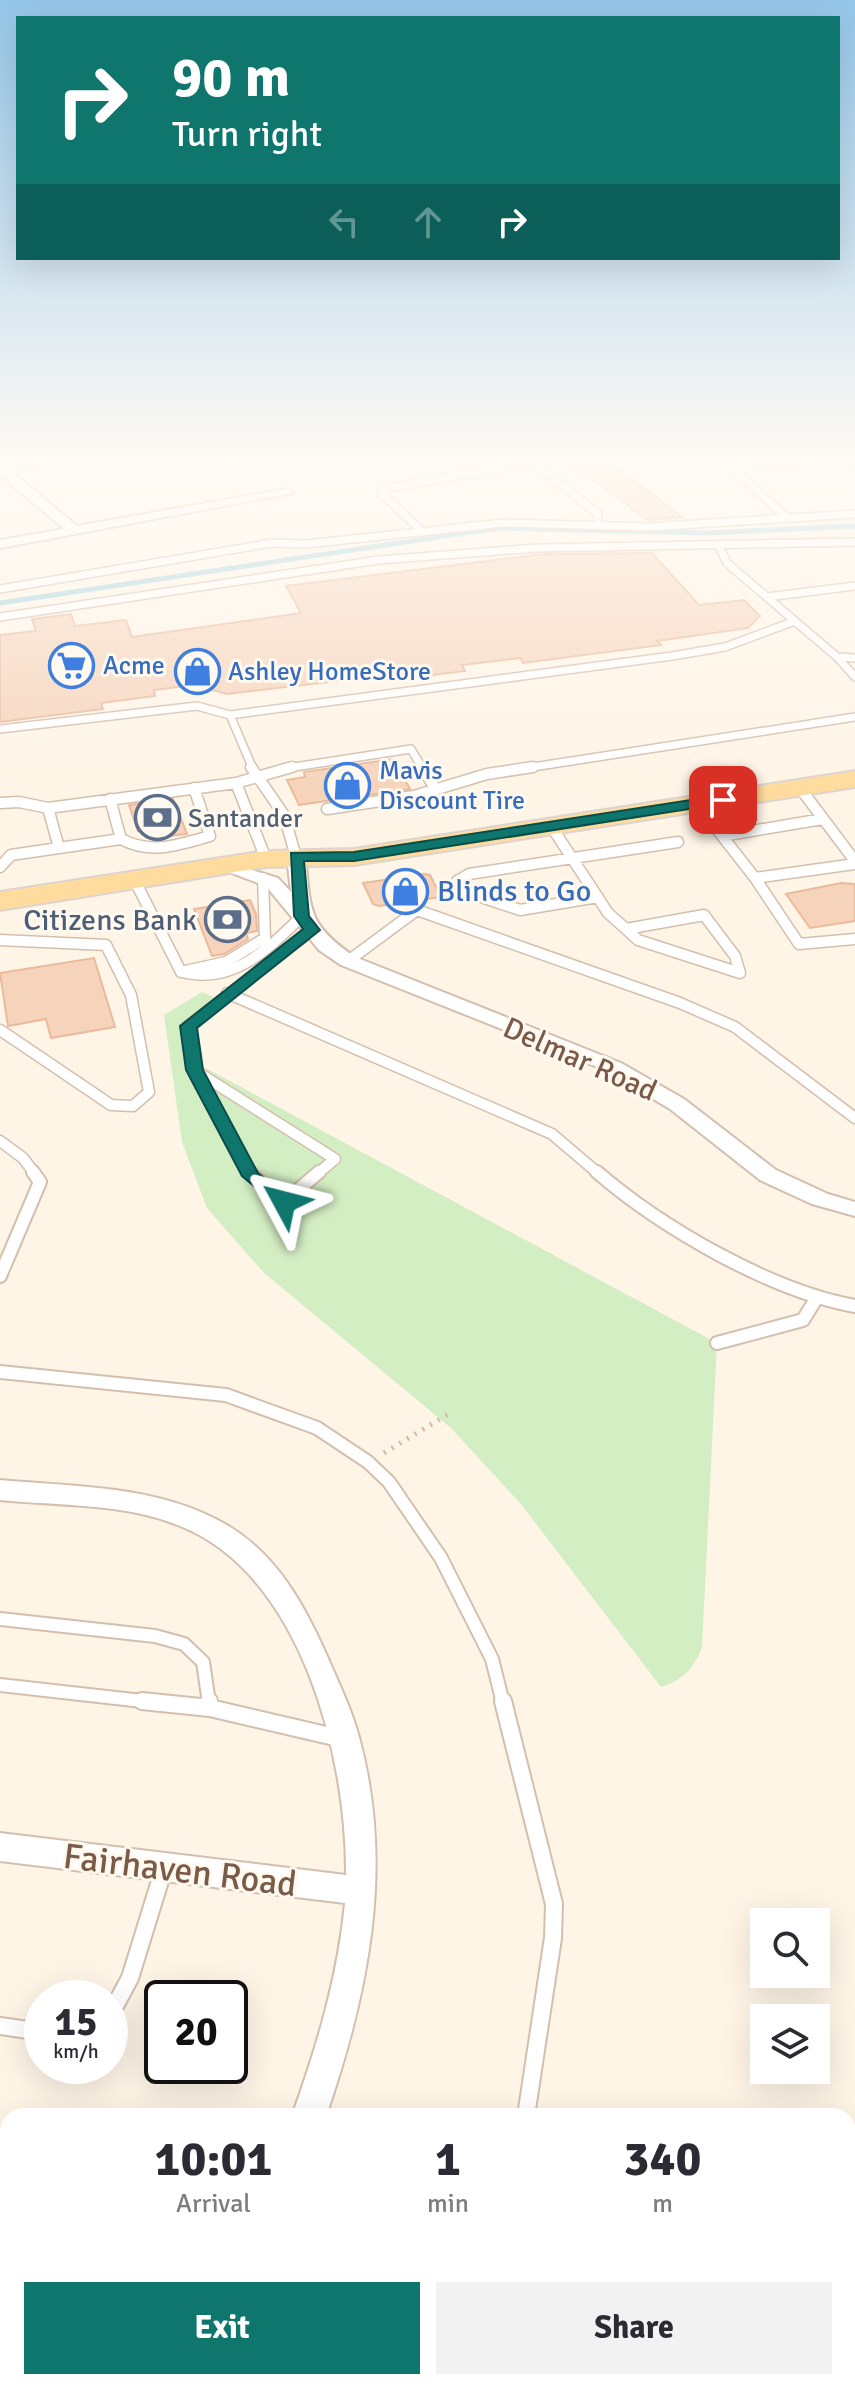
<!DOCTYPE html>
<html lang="en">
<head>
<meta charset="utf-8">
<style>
	:root { --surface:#fff; --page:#f2f2f3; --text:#2b2b33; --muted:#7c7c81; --accent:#0f766e }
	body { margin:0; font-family:Signika,sans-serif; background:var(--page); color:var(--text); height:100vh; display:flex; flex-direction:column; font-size:30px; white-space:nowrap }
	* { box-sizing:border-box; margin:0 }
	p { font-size:26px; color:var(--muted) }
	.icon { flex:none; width:44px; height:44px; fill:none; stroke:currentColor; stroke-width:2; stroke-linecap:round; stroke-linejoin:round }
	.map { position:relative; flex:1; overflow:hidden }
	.sheet { position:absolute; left:0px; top:2108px; width:856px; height:282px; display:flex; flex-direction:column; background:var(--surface); border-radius:24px 24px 0 0; box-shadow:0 8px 32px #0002 }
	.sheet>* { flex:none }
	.hud { position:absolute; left:16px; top:16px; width:824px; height:244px; border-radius:0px; box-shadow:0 8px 32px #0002; background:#0f766e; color:#fff; overflow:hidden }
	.tools { position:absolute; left:750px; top:1908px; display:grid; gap:16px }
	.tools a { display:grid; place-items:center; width:80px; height:80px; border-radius:0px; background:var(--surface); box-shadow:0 8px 32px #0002; font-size:40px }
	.speed { position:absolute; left:24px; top:1980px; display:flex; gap:16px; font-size:40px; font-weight:700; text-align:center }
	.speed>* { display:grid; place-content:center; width:104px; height:104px; border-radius:50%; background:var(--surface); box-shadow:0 8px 32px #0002; line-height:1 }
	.speed small { font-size:20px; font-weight:400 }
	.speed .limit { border:4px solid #111; border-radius:12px; background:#fff; color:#111 }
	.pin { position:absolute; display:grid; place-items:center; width:68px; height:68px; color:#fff; margin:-34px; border-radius:16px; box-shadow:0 4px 12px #0006 }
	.me { position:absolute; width:88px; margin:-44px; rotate:308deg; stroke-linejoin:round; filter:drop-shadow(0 0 6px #0008) }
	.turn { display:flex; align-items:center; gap:28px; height:168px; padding:0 24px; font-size:36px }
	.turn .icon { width:104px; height:104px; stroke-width:2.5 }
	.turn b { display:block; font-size:56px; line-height:68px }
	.lanes { display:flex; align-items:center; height:76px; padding:0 24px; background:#0003; justify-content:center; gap:40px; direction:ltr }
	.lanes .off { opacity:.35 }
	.eta { display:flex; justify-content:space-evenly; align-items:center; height:136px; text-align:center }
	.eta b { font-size:48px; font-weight:700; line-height:56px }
	.action { display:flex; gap:16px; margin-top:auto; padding:16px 24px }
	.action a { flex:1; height:92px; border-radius:0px; background:var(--accent); color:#fff; font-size:32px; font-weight:700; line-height:92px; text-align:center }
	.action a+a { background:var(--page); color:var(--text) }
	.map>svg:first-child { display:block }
	.green { fill:#d4eec3 }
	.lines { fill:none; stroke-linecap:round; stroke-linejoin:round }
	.stream { stroke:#9ed2dd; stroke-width:5 }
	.building { fill:#f6d4bc; stroke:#eaba9b; stroke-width:2 }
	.service-far3-casing { stroke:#d4bfae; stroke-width:10 }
	.service-far2-casing { stroke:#d4bfae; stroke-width:13 }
	.service-far1-casing { stroke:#d4bfae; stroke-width:16 }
	.service-casing { stroke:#d4bfae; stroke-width:20 }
	.minor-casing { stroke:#d4bfae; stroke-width:4 }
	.tertiary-casing { stroke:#d4bfae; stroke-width:4 }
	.primary-casing { stroke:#ddd4cf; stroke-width:4 }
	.path { stroke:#dcb79e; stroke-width:5; stroke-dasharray:2 7; stroke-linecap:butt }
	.service-far3 { stroke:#fff; stroke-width:7 }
	.service-far2 { stroke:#fff; stroke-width:10 }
	.service-far1 { stroke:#fff; stroke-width:12 }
	.service { stroke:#fff; stroke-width:16 }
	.minor { fill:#fff; fill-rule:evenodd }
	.tertiary { fill:#fff; fill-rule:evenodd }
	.primary { fill:#ffdc9d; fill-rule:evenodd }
	.route { fill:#0f766e; stroke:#0a4d48; stroke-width:2 }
	.labels { text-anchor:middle; stroke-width:6; stroke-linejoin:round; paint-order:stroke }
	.far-shop-label { font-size:26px; fill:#366cbe; stroke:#fff9ef; text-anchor:start }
	.far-service-label { font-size:26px; fill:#4e5e75; stroke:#fff9ef; text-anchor:start }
	.shop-label { font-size:30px; fill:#366cbe; stroke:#fff9ef; text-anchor:start }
	.service-label { font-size:30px; fill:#4e5e75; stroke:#fff9ef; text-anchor:end }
	.street-label { font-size:30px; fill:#7b5b48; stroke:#fff9ef }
	.near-street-label { font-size:36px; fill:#7b5b48; stroke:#fff9ef }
</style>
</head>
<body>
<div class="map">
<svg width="855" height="2389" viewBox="0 0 855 2389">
	<rect width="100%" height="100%" fill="#fef5e7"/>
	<!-- green -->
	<path class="green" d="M202,992L227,1003L197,1028L202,1066L717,1343L702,1648C693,1669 683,1680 661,1687L520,1503L451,1428L264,1273L207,1208L182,1142L164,1015Z"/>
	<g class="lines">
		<!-- stream -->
		<path class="stream" d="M0,603L499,528L708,533L855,526"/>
	</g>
	<!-- building -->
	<path class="building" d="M601,456L622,472L682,517L648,520L566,460Z
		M652,553L699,605L744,600L760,616L748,628L657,641L661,645L523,663L520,658L462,665L465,671L392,680L389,675L227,694L212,690L209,683L154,690L155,696L101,703L103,709L0,722V635L36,631L32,619L71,614L75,626L126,620L132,637L301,613L286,586L545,554Z
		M393,759L410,789L299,805L287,780L305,777L304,772Z
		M173,799L187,834L153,838L150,829L138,831L129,805Z
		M424,874L430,875L441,897L379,906L373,904L363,883Z
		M841,883L855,884V921L810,928L786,894Z
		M250,900L256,914L257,931L246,933L248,939L224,954L212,956L194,909Z
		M94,958L115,1027L51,1038L46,1019L8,1026L0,973Z"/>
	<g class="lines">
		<defs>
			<path id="service-far3" d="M553,456L537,462L538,466L598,514V525
				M720,456L787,518
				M736,470L823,456
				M423,532L382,494V489L537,462
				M719,546L727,563L837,657L855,658
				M0,589L272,543L306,544L504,523L647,527L855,514
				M767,597L855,586
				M0,617L379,560L537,548L855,542
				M837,657L855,677
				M0,729L197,706L230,715
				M253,769L230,715L672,656L725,647L795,621
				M281,769L411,749L423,769
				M520,769L855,717"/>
			<path id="service-far2" d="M251,767L284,815L296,857
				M422,767L436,790
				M236,783L266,859
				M800,788L855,861
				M110,799L121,839C151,855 179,845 210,836L194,788
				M0,803L19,802L48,808
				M697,804L755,878L799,944L855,939
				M327,809L414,796L487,774L533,767
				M551,826L608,913L626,929
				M722,836L823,819
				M59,848L121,839
				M0,867L11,855L59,848L48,808L236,783L292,767
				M755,878L855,864
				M135,881L181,972C233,985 267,950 302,916
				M598,897L520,910L460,890L457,881L469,874L678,842
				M704,915L735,956L740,973L638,940L626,929Z
				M0,940L106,945L131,995L149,1092L133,1106L111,1105L0,1030
				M348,961L417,910L680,1003L735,1027L855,1118
				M181,972L226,962L265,938L263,878
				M227,993L552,1134L599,1174
				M194,1070L335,1159L317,1174
				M194,1070L250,1174
				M194,1070L188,1026L312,930
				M0,1141L23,1158L35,1174"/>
			<path id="service-far1" d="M249,1172L284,1202L319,1172
				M597,1172C662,1228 771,1291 855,1306
				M0,1276L40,1182L33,1172
				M717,1343L803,1320L816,1299
				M0,1372L226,1395L317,1428L368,1462L389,1482L441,1558L492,1659L503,1703
				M0,1619L155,1636L184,1644L203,1662L209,1703
				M0,1685L160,1703"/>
			<path id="service" d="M142,1701L210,1708L343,1739
				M209,1701L210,1708
				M503,1701L554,1904L553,1938L526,2116
				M110,2015L130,1978L164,1868
				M0,2026L42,2032
				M848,2171L855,2172
				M0,2333L8,2325
				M392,2382V2389
				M439,2389L440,2382"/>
			<path id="minor" d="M44,456H71L11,471L77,526L286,489L293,493L0,548V540L64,529L0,475V465Z
				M217,456H231L235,461L224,464Z
				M296,852L305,857C311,911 307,924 355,957L621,1063L684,1099L776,1170L828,1194L855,1202V1216L812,1204L760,1180L670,1109L607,1071L341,965L319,950L266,886L213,866L222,861L278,878L291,892L287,857Z
				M0,1480C75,1487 158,1485 225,1524C276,1553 304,1604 327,1656C339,1684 353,1712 360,1741C394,1869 368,1994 326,2116H292C317,2046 338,1977 345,1903L0,1861V1833L346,1875C347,1758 302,1574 180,1526C125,1503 59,1506 0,1500Z
				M138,2382H179L176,2389H136Z
				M186,2382H224L221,2389H184Z
				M671,2382H759L761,2389H674Z"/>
			<path id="tertiary" d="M835,456H853L855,471Z"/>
			<path id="primary" d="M855,771V787L354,865L266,867L0,910V892L266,851L354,849Z"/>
		</defs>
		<!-- service-far3 casing -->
		<use href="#service-far3" class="service-far3-casing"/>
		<!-- service-far2 casing -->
		<use href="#service-far2" class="service-far2-casing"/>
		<!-- service-far1 casing -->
		<use href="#service-far1" class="service-far1-casing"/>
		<!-- service casing -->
		<use href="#service" class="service-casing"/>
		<!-- minor casing -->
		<use href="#minor" class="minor-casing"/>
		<!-- tertiary casing -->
		<use href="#tertiary" class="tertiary-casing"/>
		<!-- primary casing -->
		<use href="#primary" class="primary-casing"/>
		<!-- path -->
		<path class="path" d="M384,1453L450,1413"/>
		<!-- service-far3 -->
		<use href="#service-far3" class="service-far3"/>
		<!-- service-far2 -->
		<use href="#service-far2" class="service-far2"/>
		<!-- service-far1 -->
		<use href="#service-far1" class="service-far1"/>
		<!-- service -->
		<use href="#service" class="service"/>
		<!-- minor -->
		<use href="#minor" class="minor"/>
		<!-- tertiary -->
		<use href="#tertiary" class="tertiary"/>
		<!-- primary -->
		<use href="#primary" class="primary"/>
	</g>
	<!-- sky -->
	<linearGradient id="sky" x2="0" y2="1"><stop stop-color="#95c6e9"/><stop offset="0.58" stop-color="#fffaf4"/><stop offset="1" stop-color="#fffaf4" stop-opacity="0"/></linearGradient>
	<rect width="855" height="791" fill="url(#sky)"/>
	<!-- route -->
	<path class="route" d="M723,795L728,797V803L354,861H304L309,916L320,930L197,1028L203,1070L258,1173L293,1202L290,1206H278L242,1176L186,1070L180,1026L303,929L294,916L291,853L354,852Z"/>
	<!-- icons -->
	<defs>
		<symbol id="supermarket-ring" viewBox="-11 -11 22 22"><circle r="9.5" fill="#fff9ef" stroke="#3f7fe0" stroke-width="1.5"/><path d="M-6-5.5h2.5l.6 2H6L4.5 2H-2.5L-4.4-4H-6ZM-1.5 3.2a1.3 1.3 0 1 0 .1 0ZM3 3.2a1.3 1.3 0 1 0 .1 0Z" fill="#3f7fe0"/></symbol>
		<symbol id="shop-ring" viewBox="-11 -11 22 22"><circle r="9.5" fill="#fff9ef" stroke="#3f7fe0" stroke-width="1.5"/><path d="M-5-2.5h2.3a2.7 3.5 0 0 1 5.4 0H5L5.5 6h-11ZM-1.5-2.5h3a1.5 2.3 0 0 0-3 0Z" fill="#3f7fe0"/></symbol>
		<symbol id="bank-ring" viewBox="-11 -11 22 22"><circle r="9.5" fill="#fff9ef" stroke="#5c6f8a" stroke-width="1.5"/><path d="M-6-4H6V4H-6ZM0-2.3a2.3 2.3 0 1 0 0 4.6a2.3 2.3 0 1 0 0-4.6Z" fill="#5c6f8a"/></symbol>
	</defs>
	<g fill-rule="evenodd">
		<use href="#supermarket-ring" x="46" y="640" width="51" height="51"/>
		<use href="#shop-ring" x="172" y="646" width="51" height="51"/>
		<use href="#shop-ring" x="322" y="760" width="51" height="51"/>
		<use href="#bank-ring" x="132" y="792" width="51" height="51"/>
		<use href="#shop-ring" x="380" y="866" width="51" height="51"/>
		<use href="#bank-ring" x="202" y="894" width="51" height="51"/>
	</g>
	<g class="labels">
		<!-- far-shop labels -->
		<g class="far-shop-label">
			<text x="103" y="674">Acme</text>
			<text x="228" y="680">Ashley HomeStore</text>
			<text x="379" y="779">Mavis<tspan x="379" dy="30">Discount Tire</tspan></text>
		</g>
		<!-- far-service labels -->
		<g class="far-service-label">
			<text x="188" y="827">Santander</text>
		</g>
		<!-- shop labels -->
		<g class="shop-label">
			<text x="437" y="901">Blinds to Go</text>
		</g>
		<!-- service labels -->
		<g class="service-label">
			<text x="197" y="930">Citizens Bank</text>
		</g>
		<!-- street labels -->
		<g class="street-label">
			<text transform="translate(580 1059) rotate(24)" y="10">Delmar Road</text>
		</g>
		<!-- near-street labels -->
		<g class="near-street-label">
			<text transform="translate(180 1869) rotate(7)" y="13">Fairhaven Road</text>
		</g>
	</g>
</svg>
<div class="tools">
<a><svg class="icon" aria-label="search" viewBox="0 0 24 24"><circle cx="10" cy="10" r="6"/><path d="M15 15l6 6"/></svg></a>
<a><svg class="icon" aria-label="layers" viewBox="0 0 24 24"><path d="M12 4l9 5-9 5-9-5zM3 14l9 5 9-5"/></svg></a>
</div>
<div class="speed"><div>15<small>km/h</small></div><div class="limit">20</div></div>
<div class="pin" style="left:723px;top:800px;background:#d93025"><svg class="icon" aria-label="arrive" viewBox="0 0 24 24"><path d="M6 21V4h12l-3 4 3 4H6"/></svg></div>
<svg class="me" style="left:284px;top:1202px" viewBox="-20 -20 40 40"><path d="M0-17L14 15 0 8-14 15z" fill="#0f766e" stroke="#fff" stroke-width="4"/></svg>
<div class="hud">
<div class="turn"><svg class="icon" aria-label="right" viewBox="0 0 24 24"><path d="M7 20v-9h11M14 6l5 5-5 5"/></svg><div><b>90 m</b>Turn right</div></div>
<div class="lanes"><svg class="icon off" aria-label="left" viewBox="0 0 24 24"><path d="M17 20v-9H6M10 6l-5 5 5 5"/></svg><svg class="icon off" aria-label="ahead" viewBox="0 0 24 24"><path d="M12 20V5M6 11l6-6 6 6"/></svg><svg class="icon" aria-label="right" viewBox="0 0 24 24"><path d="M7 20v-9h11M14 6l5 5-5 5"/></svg></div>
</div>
<section class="sheet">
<div class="eta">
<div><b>10:01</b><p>Arrival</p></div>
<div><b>1</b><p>min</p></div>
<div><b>340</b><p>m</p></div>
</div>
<div class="action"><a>Exit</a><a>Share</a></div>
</section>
</div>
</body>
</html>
